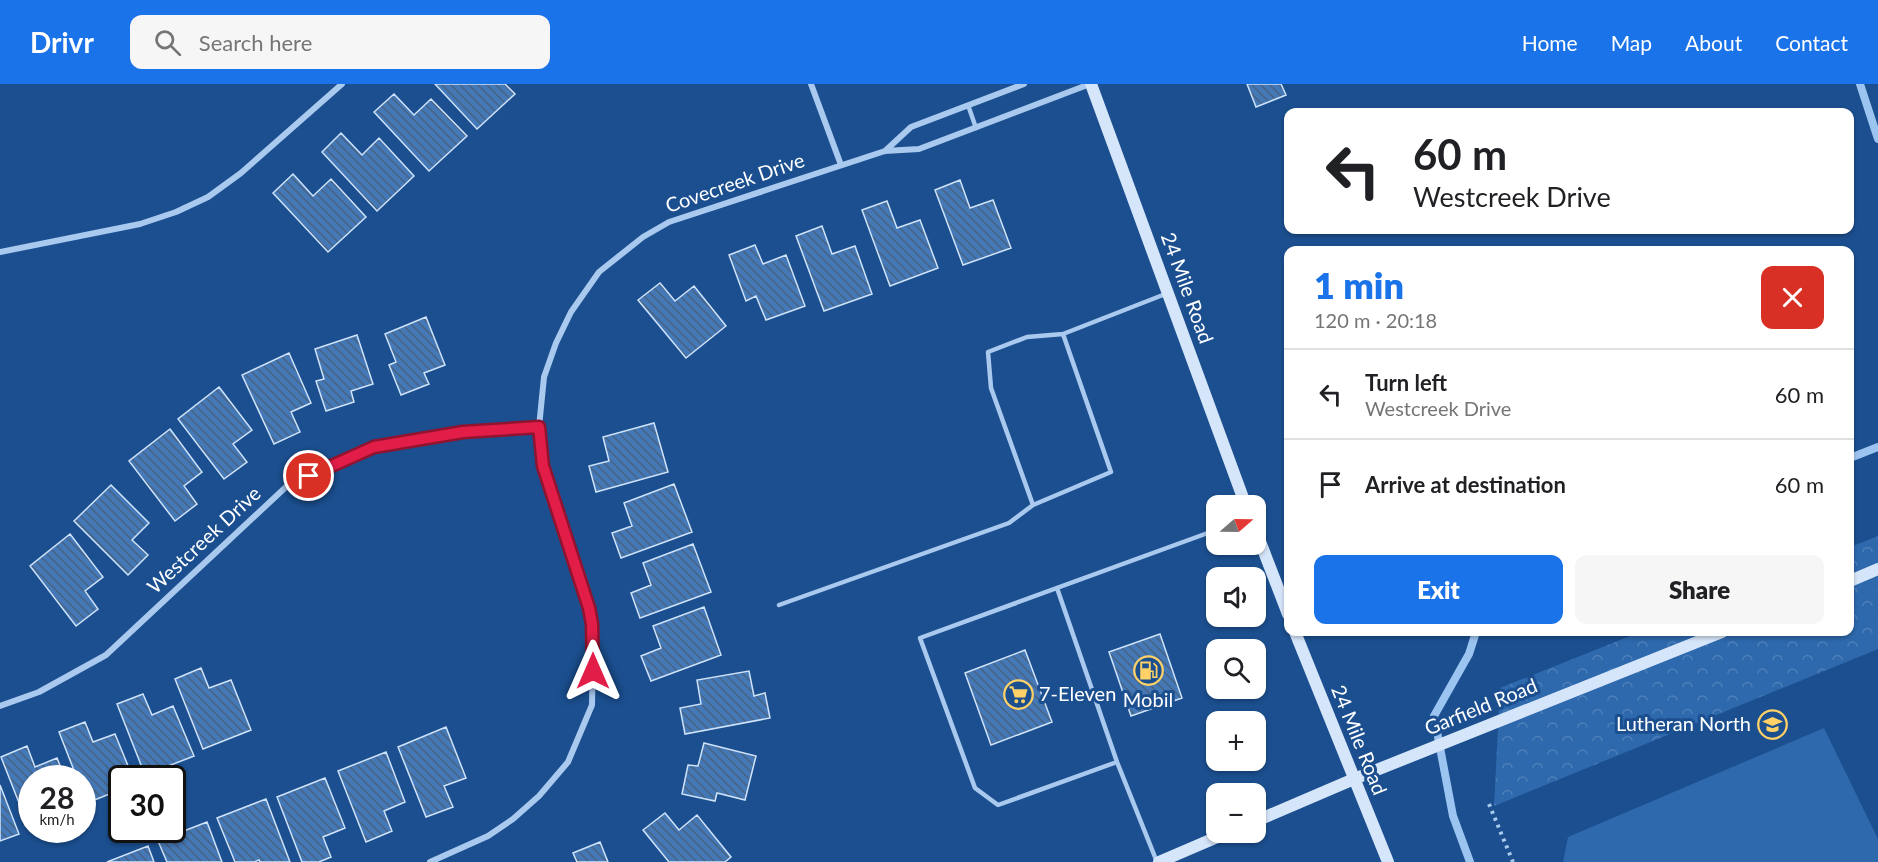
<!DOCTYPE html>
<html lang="en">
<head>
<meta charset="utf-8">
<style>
	:root { --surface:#fff; --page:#f6f6f6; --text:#202124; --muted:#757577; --line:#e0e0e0; --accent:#1a73e8 }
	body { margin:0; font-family:Lato,sans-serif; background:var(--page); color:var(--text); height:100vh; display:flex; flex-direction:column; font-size:22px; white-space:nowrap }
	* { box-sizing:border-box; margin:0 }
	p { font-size:20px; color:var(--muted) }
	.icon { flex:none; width:33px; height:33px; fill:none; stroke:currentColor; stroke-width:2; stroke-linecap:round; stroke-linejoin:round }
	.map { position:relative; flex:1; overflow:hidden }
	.drawer { position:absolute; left:1284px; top:162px; width:570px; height:390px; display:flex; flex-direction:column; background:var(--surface); border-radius:12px; box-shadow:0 2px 4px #0004 }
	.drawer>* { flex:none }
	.banner { position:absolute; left:1284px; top:24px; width:570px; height:126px; border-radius:12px; box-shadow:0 2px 4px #0004; background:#fff; color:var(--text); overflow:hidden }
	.needle { width:39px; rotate:70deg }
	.tools { position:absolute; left:1206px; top:411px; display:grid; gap:12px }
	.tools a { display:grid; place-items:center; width:60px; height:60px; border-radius:12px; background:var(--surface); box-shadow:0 2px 4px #0004; font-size:30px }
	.speed { position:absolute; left:18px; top:681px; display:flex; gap:12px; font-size:30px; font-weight:700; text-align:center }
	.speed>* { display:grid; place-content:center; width:78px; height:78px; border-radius:50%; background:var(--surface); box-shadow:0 2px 4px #0004; line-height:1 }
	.speed small { font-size:15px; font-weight:400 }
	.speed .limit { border:3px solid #111; border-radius:9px; background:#fff; color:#111 }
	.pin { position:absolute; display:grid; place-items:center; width:51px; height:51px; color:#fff; margin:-26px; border:3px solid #fff; border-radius:50%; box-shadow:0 2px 6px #0007 }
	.me { position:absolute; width:66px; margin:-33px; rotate:0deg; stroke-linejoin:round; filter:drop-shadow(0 0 4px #0008) }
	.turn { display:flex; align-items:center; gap:21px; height:126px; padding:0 30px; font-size:27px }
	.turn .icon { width:78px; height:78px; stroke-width:2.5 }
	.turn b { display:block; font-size:42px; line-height:51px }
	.round { display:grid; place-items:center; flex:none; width:63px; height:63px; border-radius:12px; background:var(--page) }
	.head { display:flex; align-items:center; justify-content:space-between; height:102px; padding:0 30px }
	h1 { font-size:36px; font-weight:800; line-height:45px; color:var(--accent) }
	.button { display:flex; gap:12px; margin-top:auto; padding:12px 30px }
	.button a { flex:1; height:69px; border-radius:12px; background:var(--accent); color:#fff; font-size:24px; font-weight:800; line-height:69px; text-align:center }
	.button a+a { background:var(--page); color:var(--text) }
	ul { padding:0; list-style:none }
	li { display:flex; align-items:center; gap:18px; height:90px; padding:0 30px; border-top:2px solid var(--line) }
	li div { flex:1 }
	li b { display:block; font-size:22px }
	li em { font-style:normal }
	header { display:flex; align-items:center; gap:36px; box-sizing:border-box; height:84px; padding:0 30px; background:var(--accent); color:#fff }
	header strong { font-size:28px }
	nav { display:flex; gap:33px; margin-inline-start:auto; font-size:21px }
	.search { width:420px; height:54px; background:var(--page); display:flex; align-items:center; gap:15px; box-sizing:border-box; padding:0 21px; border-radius:12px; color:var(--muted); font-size:22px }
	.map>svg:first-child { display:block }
	.grass { fill:#2e69ad }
	.forest { fill:url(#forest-crowns) }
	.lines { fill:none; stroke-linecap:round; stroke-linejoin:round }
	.stream { stroke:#9cc4f0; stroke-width:8 }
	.building { fill:url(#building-back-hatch); stroke:#cfe3fa; stroke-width:1.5 }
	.path { stroke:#a9c9ee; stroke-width:4; stroke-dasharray:3 4.5; stroke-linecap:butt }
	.lane { stroke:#a9c9ee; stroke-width:4.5 }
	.street { stroke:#a9c9ee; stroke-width:6 }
	.secondary { stroke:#d6e6fa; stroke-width:12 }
	.route-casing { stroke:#92132f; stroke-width:15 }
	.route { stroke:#e11d48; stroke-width:10 }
	.labels { text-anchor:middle; stroke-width:6; stroke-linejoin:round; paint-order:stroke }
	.street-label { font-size:20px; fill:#fff; stroke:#1b4f8f }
	.poi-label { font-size:20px; fill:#fff; stroke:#1b4f8f; text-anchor:start }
</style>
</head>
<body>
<header>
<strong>Drivr</strong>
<div class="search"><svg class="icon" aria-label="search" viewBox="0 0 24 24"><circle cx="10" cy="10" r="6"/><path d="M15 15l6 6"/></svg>Search here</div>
<nav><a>Home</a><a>Map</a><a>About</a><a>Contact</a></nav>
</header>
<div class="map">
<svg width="1878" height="778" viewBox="0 0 1878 778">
	<defs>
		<pattern id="forest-crowns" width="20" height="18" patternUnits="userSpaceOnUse" patternTransform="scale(1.5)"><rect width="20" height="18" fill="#2e69ad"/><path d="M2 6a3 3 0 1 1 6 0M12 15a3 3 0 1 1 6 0" fill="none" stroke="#4d80b9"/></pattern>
		<pattern id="building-back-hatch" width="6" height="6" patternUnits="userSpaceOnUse" patternTransform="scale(1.5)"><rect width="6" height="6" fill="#4478b7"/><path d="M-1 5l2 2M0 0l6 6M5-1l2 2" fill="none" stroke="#486282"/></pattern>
	</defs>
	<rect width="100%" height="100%" fill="#1b4f8f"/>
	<!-- grass -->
	<path class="grass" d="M1824,644L1878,755V778H1563L1568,753Z"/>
	<!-- forest -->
	<path class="forest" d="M1878,452V565L1494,722L1500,604L1640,548H1850V463Z"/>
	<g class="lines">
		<!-- stream -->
		<path class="stream" d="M1860,0L1878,55
			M1850,374L1878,363
			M1470,778L1453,732L1434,632L1469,570L1476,548"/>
	</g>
	<!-- building -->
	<path class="building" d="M435,0H505L515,10L477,45Z
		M1247,0H1281L1286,11L1256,23Z
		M394,10L414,31L431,15L467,52L429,87L374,28Z
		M341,49L362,71L379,54L414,92L377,127L322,68Z
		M293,90L313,112L331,95L366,133L328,168L273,109Z
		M960,96L970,124L993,116L1011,164L963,181L935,106Z
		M887,117L897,144L920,136L938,184L890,202L862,126Z
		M822,142L832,170L855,162L872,210L824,227L796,152Z
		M755,161L763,180L786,171L805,222L766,236L756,212L746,217L729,171Z
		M660,199L675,217L694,202L726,242L686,274L638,216Z
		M426,233L445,281L424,289L429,300L401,311L389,281L396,278L385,250Z
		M357,251L373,300L351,307L354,318L326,327L316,297L324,295L315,265Z
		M289,269L311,319L291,328L300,348L274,360L242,291Z
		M219,303L252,346L233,360L247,378L224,395L178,335Z
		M654,339L668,388L596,408L589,382L609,377L603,353Z
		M170,345L202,388L184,402L197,420L175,437L129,377Z
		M674,400L692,448L621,474L612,449L632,442L624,419Z
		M111,401L149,439L132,456L148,471L128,491L74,437Z
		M70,450L103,493L85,507L98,525L76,542L30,482Z
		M693,460L711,508L640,534L631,509L651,501L643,479Z
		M704,523L721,571L651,597L641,572L661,564L653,542Z
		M1160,550L1182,614L1131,632L1109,568Z
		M1025,566L1052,638L991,661L965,589Z
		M201,584L209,604L231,596L251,646L203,665L175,595Z
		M749,587L754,612L765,609L770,634L685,650L680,624L701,620L697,596Z
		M143,610L152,631L173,622L194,672L145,691L117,620Z
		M85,638L93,658L115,650L133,694H122V705L87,719L82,708V694H77L59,648Z
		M446,643L466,694L444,702L453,723L426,733L398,663Z
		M704,659L756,672L745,716L717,709L715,717L682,710L688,681L698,682Z
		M27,662L35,683L57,674L65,694H32V731L25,734L1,673Z
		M386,668L405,718L384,727L392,747L366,758L338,687Z
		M325,694L345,744L323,753L331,773L319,778H302L277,713Z
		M0,701L19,750L0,757Z
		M266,715L290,778H260L259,776L254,778H235L217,734Z
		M665,729L679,746L697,731L731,773L725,778H669L643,746Z
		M207,738L222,778H167L158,757Z
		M600,758L608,778H577L573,769Z
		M148,762L154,778H107Z"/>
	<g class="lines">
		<!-- path -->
		<path class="path" d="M1489,720L1513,778"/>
		<!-- lane -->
		<path class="lane" d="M968,21L976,44
			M1033,421L1111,388L1063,250
			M1057,504L1117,678
			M779,521L1009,439L1033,421L991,304L988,268L1027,253L1063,250L1168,209
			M1157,778L1117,678L998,721L975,704L920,554L1216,446"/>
		<!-- street -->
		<path class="street" d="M811,0L841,81
			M885,67L911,43L1024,0
			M0,168L140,140L176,128L208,113L241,89L342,0
			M0,622L39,608L106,571L287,402L374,363L463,348L539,343
			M430,778L488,752L513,735L539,712L568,678L592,621L593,571L592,540L589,524L543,382L539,343L544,293L556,259L571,228L599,188L643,153L669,138L885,67L919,65L1090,0"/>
		<!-- secondary -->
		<path class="secondary" d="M1091,0L1246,422
			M1256,447L1288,530
			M1850,497L1878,485
			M1295,548L1388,778
			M1256,737L1354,695L1722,548
			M1159,778L1229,748"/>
	</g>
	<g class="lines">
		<defs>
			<path id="route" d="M309,392L374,363L463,348L539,343L543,382L589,524L592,540L593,587"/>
		</defs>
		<!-- route casing -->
		<use href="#route" class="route-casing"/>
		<!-- route -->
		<use href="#route" class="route"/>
	</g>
	<!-- icons -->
	<defs>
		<symbol id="fuel-ring" viewBox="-11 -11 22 22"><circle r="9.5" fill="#1b4f8f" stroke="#ffd166" stroke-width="1.5"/><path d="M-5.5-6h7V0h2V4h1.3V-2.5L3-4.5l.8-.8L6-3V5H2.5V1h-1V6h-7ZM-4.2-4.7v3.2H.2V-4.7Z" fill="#ffd166"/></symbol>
		<symbol id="supermarket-ring" viewBox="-11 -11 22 22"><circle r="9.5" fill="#1b4f8f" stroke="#ffd166" stroke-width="1.5"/><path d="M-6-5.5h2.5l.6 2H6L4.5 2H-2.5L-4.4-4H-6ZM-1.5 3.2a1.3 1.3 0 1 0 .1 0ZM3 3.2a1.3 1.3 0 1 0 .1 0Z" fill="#ffd166"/></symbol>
		<symbol id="school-ring" viewBox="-11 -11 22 22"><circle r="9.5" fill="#1b4f8f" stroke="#ffd166" stroke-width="1.5"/><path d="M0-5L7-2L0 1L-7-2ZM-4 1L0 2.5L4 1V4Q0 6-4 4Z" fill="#ffd166"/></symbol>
	</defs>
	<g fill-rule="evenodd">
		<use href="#fuel-ring" x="1132" y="570" width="33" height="33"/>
		<use href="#supermarket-ring" x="1002" y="594" width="33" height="33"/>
		<use href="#school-ring" x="1756" y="624" width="33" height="33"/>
	</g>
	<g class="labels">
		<!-- street labels -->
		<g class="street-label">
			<text transform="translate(735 99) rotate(-19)" y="7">Covecreek Drive</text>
			<text transform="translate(1187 204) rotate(70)" y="7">24 Mile Road</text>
			<text transform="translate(204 456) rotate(-43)" y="7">Westcreek Drive</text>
			<text transform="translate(1481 623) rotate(-22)" y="7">Garfield Road</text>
			<text transform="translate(1359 656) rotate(68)" y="7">24 Mile Road</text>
		</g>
		<!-- poi labels -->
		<g class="poi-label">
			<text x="1039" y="617">7-Eleven</text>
			<text x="1148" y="623" text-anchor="middle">Mobil</text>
			<text x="1751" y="647" text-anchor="end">Lutheran North</text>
		</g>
	</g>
</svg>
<div class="tools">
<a><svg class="needle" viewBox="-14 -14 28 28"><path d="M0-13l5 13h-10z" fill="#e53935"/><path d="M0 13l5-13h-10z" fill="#757577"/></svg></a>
<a><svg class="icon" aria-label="sound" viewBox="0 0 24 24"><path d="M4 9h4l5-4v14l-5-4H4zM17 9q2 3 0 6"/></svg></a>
<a><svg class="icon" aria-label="search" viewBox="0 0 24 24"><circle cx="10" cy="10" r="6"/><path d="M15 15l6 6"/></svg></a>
<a>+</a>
<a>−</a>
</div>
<div class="speed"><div>28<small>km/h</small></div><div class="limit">30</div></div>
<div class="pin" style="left:309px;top:392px;background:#d93025"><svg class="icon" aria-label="arrive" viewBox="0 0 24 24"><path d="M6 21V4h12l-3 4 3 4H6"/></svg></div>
<svg class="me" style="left:593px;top:587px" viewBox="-20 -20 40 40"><path d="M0-17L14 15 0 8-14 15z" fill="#e11d48" stroke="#fff" stroke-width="4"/></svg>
<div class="banner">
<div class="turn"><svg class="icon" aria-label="left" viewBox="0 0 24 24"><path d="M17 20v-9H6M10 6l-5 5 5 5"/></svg><div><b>60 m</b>Westcreek Drive</div></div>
</div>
<section class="drawer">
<div class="head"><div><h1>1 min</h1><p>120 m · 20:18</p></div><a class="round" style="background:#d93025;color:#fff"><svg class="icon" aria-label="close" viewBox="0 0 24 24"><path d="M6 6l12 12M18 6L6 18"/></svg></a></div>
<ul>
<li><svg class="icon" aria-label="left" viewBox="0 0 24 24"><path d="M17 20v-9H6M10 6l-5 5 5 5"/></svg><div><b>Turn left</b><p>Westcreek Drive</p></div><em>60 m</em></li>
<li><svg class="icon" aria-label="arrive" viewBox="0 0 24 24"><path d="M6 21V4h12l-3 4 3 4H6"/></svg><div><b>Arrive at destination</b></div><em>60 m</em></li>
</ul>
<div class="button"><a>Exit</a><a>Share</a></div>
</section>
</div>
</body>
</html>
